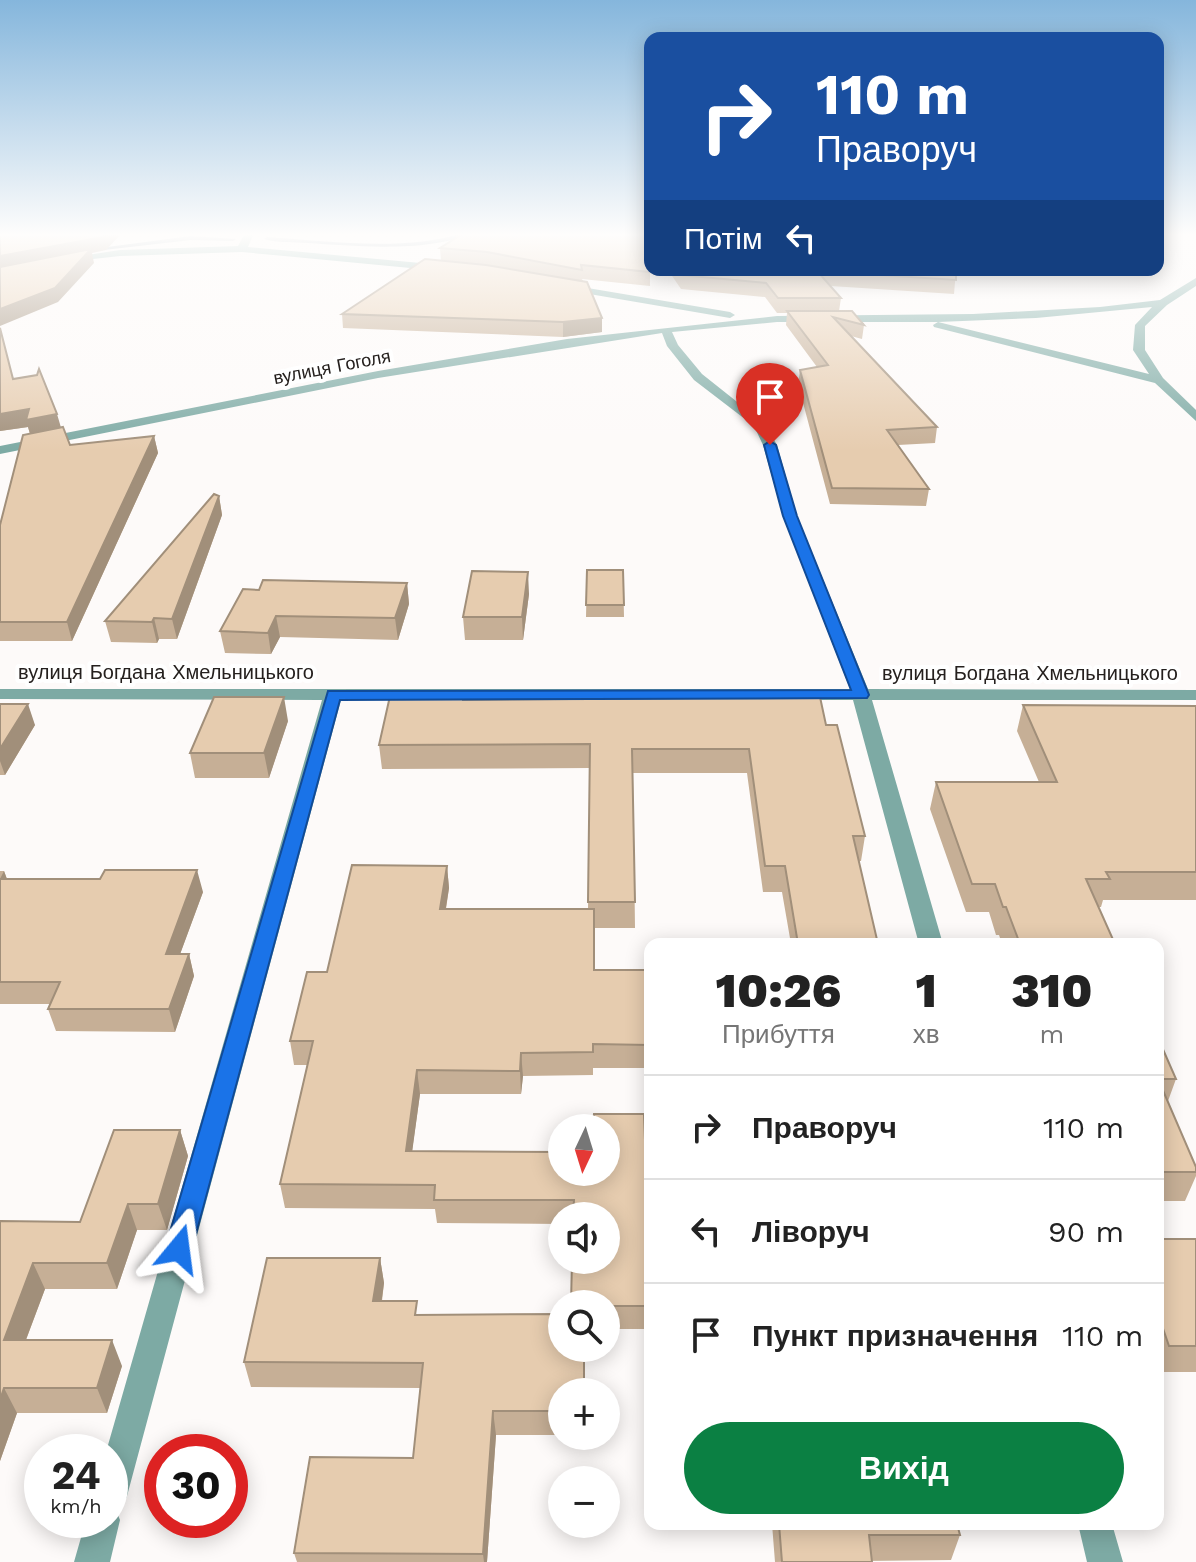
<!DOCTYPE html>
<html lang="uk">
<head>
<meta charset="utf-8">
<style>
	:root { --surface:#fff; --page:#f2f2f2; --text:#222; --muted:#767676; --line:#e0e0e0; --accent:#0b8043 }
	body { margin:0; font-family:"Work Sans",sans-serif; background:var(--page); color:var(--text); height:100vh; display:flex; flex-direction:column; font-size:30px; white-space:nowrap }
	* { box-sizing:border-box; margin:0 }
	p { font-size:26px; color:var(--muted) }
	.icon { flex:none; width:44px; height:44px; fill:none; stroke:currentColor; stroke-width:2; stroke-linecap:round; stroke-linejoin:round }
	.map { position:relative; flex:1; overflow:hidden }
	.details { position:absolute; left:644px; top:938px; width:520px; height:592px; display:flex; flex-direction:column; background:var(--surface); border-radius:16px; box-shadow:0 4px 20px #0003 }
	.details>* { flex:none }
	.guide { position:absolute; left:644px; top:32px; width:520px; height:244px; border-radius:16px; box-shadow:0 4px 20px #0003; background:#1a4fa0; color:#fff; overflow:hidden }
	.needle { width:52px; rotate:184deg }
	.fabs { position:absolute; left:548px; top:1114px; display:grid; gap:16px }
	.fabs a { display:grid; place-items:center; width:72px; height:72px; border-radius:50%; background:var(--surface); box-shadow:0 4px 20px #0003; font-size:40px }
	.speed { position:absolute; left:24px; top:1434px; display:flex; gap:16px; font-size:40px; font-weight:700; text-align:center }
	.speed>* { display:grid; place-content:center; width:104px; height:104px; border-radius:50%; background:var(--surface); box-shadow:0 4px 20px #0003; line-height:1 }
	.speed small { font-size:20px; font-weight:400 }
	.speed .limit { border:12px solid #d22; background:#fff; color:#111 }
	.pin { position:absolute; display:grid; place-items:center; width:68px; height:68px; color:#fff; margin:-82px -34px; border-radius:50% 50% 50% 0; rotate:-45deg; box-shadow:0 0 8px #0007 }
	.pin .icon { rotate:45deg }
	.me { position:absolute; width:88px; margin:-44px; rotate:16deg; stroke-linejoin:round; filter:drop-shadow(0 0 6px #0008) }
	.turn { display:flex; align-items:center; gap:28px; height:168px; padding:0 40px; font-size:36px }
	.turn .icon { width:104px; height:104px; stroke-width:2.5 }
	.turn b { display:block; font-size:56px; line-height:68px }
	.then { display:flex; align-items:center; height:76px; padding:0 40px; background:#0003; gap:16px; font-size:30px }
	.eta { display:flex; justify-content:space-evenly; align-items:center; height:136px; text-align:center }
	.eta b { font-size:48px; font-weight:800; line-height:56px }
	.cta { display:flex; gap:16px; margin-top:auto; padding:16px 40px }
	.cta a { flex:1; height:92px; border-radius:48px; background:var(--accent); color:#fff; font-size:32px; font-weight:800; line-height:92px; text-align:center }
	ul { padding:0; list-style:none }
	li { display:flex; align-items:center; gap:24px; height:104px; padding:0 40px; border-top:2px solid var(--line) }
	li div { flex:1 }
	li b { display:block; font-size:30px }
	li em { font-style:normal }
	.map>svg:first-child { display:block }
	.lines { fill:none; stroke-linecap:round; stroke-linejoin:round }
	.stream { fill:#718c96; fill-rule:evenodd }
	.minor { fill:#7daaa4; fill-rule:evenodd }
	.wall { fill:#c6af96 }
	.shaded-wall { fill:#a18f7a }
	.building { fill:#e6ccaf; stroke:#a18f7a; stroke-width:2 }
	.route { fill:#1a73e8; stroke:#114b97; stroke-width:2 }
	.labels { text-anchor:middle; stroke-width:8; stroke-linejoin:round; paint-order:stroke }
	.far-street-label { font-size:18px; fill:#25201e; stroke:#fff }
	.street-label { font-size:20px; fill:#25201e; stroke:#fff }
</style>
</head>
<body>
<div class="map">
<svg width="1196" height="1562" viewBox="0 0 1196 1562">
	<rect width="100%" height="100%" fill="#fdfaf9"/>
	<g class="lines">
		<!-- stream -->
		<path class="stream" d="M463,233H471C429,253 354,246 308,243C294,242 277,243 264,239L267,237C329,241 403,252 463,233Z
			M191,236L236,239L233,241L191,240L95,251L92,249Z"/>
		<!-- minor -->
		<path class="minor" d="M245,233H254L248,247L442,265L447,268L442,271L242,252L120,256L66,262L61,259L120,250L238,246Z
			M1196,278V286L1167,305L1145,326V350L1163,378L1196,410V421L1155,383L934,327L933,325L938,322H777L672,332L678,345L702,374L765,424L777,445L797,516L868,689L1196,690V700H872L943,944H919L853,700H341L127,1496L122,1508L116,1510L120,1520L110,1562H74L86,1520H110V1452H106L322,700L0,699V689H850L783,516L763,445L754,426L694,380L667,346L662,333L378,378L0,454V446L378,371L567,339L777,316L973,314L1100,307L1160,300ZM1152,307L1135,325L1133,350L1149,374L938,322L1036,318Z
			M564,284L730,312L735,315L730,318L560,289V285Z
			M1078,1524H1112L1123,1562H1087Z"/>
	</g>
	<!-- wall -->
	<path class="wall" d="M464,233H650V243L644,234L650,272V286L582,279L602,318V332L563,337L343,328L342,314L441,261L440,248Z
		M668,270H956L954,294L831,286L841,298L839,311L864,325L862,339L851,336L937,427L935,443L898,445L929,489L926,506L830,504L798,384L800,370L817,367L786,325L787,313H777L765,297L681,289Z
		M982,270H1001L1000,273Z
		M0,327L13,379L61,428L70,445L154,436L158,453L72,641H0V525L30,434L28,427L0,431Z
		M219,496L222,515L177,639H159L157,643L111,642L105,621Z
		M587,570H623L624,617H586Z
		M407,583L409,604L398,640L280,637L271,654L225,653L220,631L259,590Z
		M529,594L523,640H465L463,617Z
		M463,696V700L826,725L865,836L861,861H859L878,944H791L782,892H763L747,773H633L635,928H594V970H650V1068H593V1075L523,1076L521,1094H420L412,1151L562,1172L645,1140H650V1329H606V1216H562V1224L437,1223L435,1209L285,1208L280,1184L307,1065H294L290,1041L327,972L447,866L449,888L446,909H588L590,768L382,769L379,745Z
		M0,704L35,725L5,775H0Z
		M1023,705L1196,706V900H1103L1101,907H1098L1115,944H1002L999,935H996L989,912H966L930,809L936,782H1039L1017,731Z
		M288,721L269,778H195L190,753Z
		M0,871H4L7,879L203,892L180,954H189L194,976L175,1032L56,1031L48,1009L50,1004H0Z
		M1158,1038L1176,1079L1168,1101L1196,1167V1176L1185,1201H1158Z
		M180,1130L188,1156L167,1230H137L117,1289H45L26,1340L122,1366L107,1413H17L0,1461V1221L80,1222Z
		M1158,1239H1196V1372H1158Z
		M380,1258L384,1283L382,1301L419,1315L562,1392V1435H496L487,1562H297L294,1553L413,1458L420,1388L251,1387L244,1362Z
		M772,1524H957L960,1535L951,1560L775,1562Z"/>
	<!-- shaded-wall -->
	<path class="shaded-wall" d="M107,233H122L106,250L92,253L94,263L58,302L0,326V256Z
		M602,318V332L563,337V322Z
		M29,409L57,414L62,431L31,437L28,427L0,431V414Z
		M154,436L158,453L72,641L67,622Z
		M219,496L222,515L177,639L172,619Z
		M528,572L529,594L523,640L522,617Z
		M407,583L409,604L398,640L395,618Z
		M276,616L280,637L271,654L268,633Z
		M154,618L159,639L157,643L152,622Z
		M284,697L288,721L269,778L264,753Z
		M28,704L35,725L5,775L0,761V749Z
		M447,866L449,888L442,932L440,909Z
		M197,870L203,892L172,976L166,954Z
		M4,871L12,893L0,879Z
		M189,954L194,976L175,1032L169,1009Z
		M521,1053L523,1076L521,1094L520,1071Z
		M417,1070L420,1094L409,1175L406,1151Z
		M180,1130L188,1156L167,1230L158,1204Z
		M128,1204L137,1230L117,1289L107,1263Z
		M380,1258L384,1283L378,1327L373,1301Z
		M33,1263L45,1289L16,1366L4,1340Z
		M112,1340L122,1366L107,1413L97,1388Z
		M4,1388L17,1413L0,1461V1400Z
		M493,1411L496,1435L487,1562H484L483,1554Z"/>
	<!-- building -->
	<path class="building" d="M0,233H107L103,237L0,256Z
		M464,233H644L650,272L581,265L582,270L487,252L440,248Z
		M91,249L55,288L0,309V267Z
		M425,259L486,265L587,282L602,318L563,322L342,314Z
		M678,270H956V280L817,271L841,298H778L766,283L681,275Z
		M787,311H852L864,325L833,317L937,427L887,430L929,489L832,488L800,370L828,365Z
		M0,328L13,379L37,375L39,369L57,414L26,420L29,409L0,414Z
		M63,427L70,445L154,436L67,622H0V525L23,435Z
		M214,494L219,496L172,619L154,618L152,622L105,621Z
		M587,570H623L624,605H586Z
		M472,571L528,572L522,617H463Z
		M263,580L407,583L395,618L276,616L268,633L220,631L243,589L259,590Z
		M390,696H463V700L820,697L826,725H837L865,836H853L878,944H798L785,866H765L749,749H632L635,902H588L590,744L379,745Z
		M214,697H284L264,753H190Z
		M0,704H28L0,749Z
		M1023,705L1196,706V872H1106L1110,879H1086L1115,944H1020L1006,907H1003L995,884H972L936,782H1057Z
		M352,865L447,866L440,909H594V970H650V1045L593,1044V1052L521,1053L520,1071L417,1070L406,1151L562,1152V1172H606V1128H593L594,1114H644L645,1140H650V1306H606V1304H571L572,1260H606V1216H573L574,1200H434L435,1185L280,1184L313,1041H290L307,972H327Z
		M105,870H197L166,954H189L169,1009H48L60,982H0V879H100Z
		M1158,1038L1176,1079H1158L1196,1167V1172H1158Z
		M114,1130H180L158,1204H128L107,1263H33L4,1340H112L97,1388H4L0,1400V1221L80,1222Z
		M1158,1239H1196V1346H1169L1158,1314Z
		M267,1258H380L373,1301H417L415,1315L562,1314V1348H584V1392H562V1411H493L483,1554L294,1553L310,1457L413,1458L423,1363L244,1362Z
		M779,1524H957L960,1535H869L872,1562H782Z"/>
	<!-- sky -->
	<linearGradient id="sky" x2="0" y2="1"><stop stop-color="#85b6dc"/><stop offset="0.52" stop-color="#fefdfc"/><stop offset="1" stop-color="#fefdfc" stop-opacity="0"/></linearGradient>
	<rect width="1196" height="451" fill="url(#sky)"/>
	<!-- route -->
	<path class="route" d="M770,441L776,445L797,516L869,695L867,698L340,700L192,1249L188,1258L179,1261L169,1258L165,1249L328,691L851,690L783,516L764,445Z"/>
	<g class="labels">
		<!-- far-street labels -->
		<g class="far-street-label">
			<text transform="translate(332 367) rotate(-11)" y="6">вулиця Гоголя</text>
		</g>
		<!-- street labels -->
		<g class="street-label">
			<text x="166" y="679">вулиця Богдана Хмельницького</text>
			<text x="1030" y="680">вулиця Богдана Хмельницького</text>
		</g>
	</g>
</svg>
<div class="fabs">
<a><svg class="needle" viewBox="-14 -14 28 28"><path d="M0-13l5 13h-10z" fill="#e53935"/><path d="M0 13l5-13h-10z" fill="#767676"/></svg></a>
<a><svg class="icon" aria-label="sound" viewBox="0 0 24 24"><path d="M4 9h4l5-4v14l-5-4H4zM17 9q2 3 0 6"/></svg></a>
<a><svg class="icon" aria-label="search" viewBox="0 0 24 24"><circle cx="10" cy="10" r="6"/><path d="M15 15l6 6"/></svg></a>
<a>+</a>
<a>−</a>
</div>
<div class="speed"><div>24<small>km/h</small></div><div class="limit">30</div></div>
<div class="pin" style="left:770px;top:445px;background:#d93025"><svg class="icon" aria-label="arrive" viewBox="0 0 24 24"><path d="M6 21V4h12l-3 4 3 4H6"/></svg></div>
<svg class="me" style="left:179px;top:1249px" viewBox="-20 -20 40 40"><path d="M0-17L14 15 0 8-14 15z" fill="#1a73e8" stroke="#fff" stroke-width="4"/></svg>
<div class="guide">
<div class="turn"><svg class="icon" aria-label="right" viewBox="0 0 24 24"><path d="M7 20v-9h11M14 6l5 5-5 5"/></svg><div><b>110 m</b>Праворуч</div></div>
<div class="then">Потім<svg class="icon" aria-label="left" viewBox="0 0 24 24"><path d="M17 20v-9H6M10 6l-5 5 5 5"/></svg></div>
</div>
<section class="details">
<div class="eta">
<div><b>10:26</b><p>Прибуття</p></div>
<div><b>1</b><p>хв</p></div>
<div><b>310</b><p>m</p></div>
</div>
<ul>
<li><svg class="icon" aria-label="right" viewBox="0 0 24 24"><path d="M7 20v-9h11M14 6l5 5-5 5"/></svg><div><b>Праворуч</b></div><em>110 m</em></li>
<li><svg class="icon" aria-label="left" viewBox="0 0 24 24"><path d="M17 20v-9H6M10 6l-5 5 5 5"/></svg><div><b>Ліворуч</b></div><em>90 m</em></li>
<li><svg class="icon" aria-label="arrive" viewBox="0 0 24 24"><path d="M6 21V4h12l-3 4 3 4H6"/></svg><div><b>Пункт призначення</b></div><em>110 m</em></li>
</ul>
<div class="cta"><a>Вихід</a></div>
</section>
</div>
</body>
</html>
